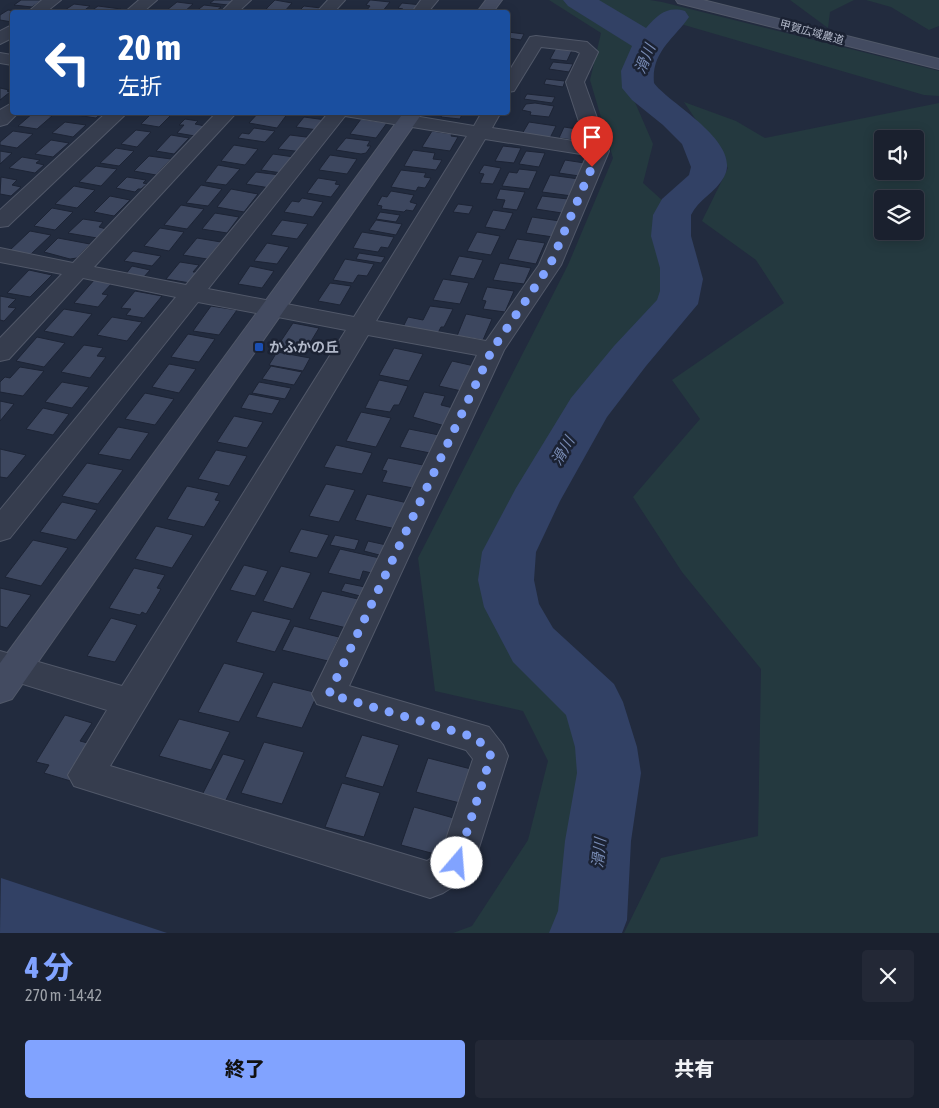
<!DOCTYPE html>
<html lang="ja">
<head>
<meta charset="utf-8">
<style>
	:root { --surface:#1a202e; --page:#232836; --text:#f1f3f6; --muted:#9fa3aa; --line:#383e4a; --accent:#81a3ff }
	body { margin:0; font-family:"Asap Condensed","Noto Sans JP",sans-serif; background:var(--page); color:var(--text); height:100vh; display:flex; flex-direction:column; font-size:19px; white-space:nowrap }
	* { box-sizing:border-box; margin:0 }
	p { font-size:16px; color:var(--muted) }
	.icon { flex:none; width:28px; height:28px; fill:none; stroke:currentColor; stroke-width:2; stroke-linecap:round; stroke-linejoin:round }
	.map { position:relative; height:933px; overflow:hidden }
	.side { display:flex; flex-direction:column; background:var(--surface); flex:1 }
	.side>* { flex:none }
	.banner { position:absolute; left:10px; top:10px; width:500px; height:105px; border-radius:5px; box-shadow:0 2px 12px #0003,0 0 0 1px var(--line); background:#1a4fa0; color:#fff; overflow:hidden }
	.controls { position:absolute; left:874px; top:130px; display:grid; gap:10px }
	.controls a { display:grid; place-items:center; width:50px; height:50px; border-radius:5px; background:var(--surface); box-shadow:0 2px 12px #0003,0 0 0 1px var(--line); font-size:25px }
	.pin { position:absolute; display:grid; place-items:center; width:42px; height:42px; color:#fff; margin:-51px -21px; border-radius:50% 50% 50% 0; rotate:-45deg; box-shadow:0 0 5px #0007 }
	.pin .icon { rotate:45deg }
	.me { position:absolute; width:55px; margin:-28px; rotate:18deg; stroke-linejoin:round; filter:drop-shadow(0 0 4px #0008) }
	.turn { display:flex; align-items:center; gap:18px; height:105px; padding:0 25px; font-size:22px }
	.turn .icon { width:65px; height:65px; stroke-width:2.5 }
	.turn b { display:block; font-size:35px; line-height:42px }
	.round { display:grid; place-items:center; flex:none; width:52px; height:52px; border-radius:5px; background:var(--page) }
	.head { display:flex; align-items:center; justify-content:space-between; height:85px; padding:0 25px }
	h1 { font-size:30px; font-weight:800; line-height:38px; color:var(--accent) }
	.primary-button { display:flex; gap:10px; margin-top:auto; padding:10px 25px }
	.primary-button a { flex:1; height:58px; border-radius:5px; background:var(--accent); color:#111; font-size:20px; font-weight:800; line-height:58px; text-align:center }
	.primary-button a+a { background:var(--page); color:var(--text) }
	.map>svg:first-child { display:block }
	.green { fill:#24393f; fill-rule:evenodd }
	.water { fill:#324165 }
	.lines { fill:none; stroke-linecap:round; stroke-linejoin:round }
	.river { fill:#324165; fill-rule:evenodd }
	.building { fill:#3d475f; stroke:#1d2435 }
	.street-casing { stroke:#515869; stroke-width:2 }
	.secondary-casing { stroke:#515869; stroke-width:2 }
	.street { fill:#363d4e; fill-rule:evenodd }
	.secondary { fill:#434b61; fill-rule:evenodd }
	.route { stroke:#81a3ff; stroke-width:9; stroke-dasharray:0 16.2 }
	.transit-dot { fill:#1a4fb4; stroke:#1b2233; stroke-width:2 }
	.labels { text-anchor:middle; stroke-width:5; stroke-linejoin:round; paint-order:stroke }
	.far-street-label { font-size:11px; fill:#b1b8c9; stroke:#1b2233 }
	.poi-label { font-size:14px; font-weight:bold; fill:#b1b8c9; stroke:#1b2233; text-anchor:start }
	.water-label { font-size:15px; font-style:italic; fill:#778ab3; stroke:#1b2233 }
</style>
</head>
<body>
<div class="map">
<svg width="939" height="933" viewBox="0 0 939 933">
	<rect width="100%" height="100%" fill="#222b3e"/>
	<!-- green -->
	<path class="green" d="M549,0H650L662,2L939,71V96L924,95L667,20L638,48L625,79L653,144L643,183L673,210L688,290L605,378L515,521L524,631L586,709L603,820L616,933H453L472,926L528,840L548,761L523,711L435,691L418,558L568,265L613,158L590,80L601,33Z
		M790,0H854L830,12L828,28Z
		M866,0H939V26L929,30L891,7Z
		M684,102L736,121L765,138L939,103V933H624L661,858L758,836L761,669L682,572L633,497L700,419L672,380L784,303L756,260L702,221L728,168ZM882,139H915V171H882ZM882,199H915V231H882Z"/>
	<!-- water -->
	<path class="water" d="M1,878L167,933H0Z"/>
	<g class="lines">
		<!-- river -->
		<path class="river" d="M563,0H599L646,28C658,15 666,6 685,11L689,17C674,39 651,52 654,83C668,103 743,142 724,177C716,192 698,200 691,215V236L703,279L698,304L646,366L607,417L560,501L536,552L534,580L539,604L553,628L614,684L623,702L637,747L641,773L631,841L627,920L622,933H549L558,911L565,841L577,773L575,747L566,715L513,662L484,607L478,580L482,552L516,488L571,398L614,346L657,300L660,291V268L651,236L653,215L662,199L689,175L691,167L682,144L663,125L632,100L622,88L621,71L632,46L568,6Z"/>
	</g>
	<!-- building -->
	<path class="building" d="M21,0H42L32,7L14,5Z
		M214,0H233L228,5L210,3Z
		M275,0L292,3L284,12L266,9Z
		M370,0H371L390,2L382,12L367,10L370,6L366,5Z
		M177,2L193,4L184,12L167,10Z
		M402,3L422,5L416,12H401L403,9L398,8Z
		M74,4L90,6L82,12H62Z
		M204,5L221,7L215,12H195Z
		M98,6L121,9L116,12H90Z
		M304,6L321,8L317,12H298Z
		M8,10L26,12H12V22L0,20V15Z
		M508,32L524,34L521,40L508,38Z
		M556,48L572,50L567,61L550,59Z
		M553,62L573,64L569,72L549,69Z
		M546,79L565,81L563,87L544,84Z
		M0,88L9,90L7,91L10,92L0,100Z
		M527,94L555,97L552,103L524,99Z
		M535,103L554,106L549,117L530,115L531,112L522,110L526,104Z
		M80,112H103L96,118L76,115Z
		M153,112H154L171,115L159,127L141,124Z
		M259,112H281L288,113L277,128L249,123Z
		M443,112H463L460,119L441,117Z
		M33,113L52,116L37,129L18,126Z
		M304,117L326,120L318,130L296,127Z
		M185,119L198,121L195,124L205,126L195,136L177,133L184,125H179Z
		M361,119L387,123L376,138L350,134Z
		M65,122L86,125L73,137L52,133Z
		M529,122L556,126L550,138L522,134Z
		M564,127L590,131L586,142L559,138Z
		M254,128L275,131L265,142L238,138L242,133L249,134Z
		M136,130L151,132L137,147L121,144Z
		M13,131L33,134L17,148L0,145V142Z
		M432,131L452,134L451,136L458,137L450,151L422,147Z
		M171,135L189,138L174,154L156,151Z
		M290,135L314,138L303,152L278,149Z
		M346,138L370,141L367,146H371L366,153L361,154L336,150Z
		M51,140L69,143L53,157L35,154Z
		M234,145L258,149L245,165L221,161Z
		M503,146L521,148L514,163L495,161Z
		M116,148L134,151L119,166L100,163Z
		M413,150L435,153L433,159L442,160L436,170L404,166Z
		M0,151L12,153L0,164Z
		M526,151L545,153L539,167L519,164Z
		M273,154L294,157L282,173L261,170Z
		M330,155L357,159L347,174L319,170Z
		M149,156L171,159L156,175L134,171Z
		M22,157L40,160L36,163L44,165L35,173L9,168Z
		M565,160L591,164L586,177L559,173Z
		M218,165L240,169L226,185L205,182Z
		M484,165L501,168L493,184L480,183L484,174L479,173Z
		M96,166L117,169L101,186L79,182Z
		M519,169L537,171L529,189L502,186L509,172L517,173Z
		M401,170L426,173L424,177L431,178L425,188L418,187L416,191L391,187Z
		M256,172L280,175L270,188L246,184Z
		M550,175L579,179L572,196L542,192Z
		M1,177L17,180L12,185L21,187L11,196L0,194Z
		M127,177L146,180L143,183L147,184L141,189H138L135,192L116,188Z
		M318,178L337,181L335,184L340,185L331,197L307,193Z
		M201,185L222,189L208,206L186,203Z
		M74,186L95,190L77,208L55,204Z
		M231,189L258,194L244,212L217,207Z
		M500,189L525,192L517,210L502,208L505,200L496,199Z
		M391,191L414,195L410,202L417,204L413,211L406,210L404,212L381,209L382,206L377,205L382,196L387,197Z
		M110,196L130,200L114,216L94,212Z
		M542,196L568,199L562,213L536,209Z
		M302,198L323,202L313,217L284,212L292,201L299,202Z
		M458,204L473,206L469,214L453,212Z
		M181,205L204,209L187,229L164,225Z
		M52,208L73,212L55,230L34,226Z
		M493,210L513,213L505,230L485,227Z
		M380,212L400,215L396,222L376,219Z
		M215,213L239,217L227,233L202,229Z
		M532,217L560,221L553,237L526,233Z
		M83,219L103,222L99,227L106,229L97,238L68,233Z
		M282,220L308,224L297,239L271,235Z
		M376,220L402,224L396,235L369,230Z
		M160,228L184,232L169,251L144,246Z
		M30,231L51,235L31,254L9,251Z
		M362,232L394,237L388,248L381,247L378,252L353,248Z
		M477,232L500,236L491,255L467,251Z
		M58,238L90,244L77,258L70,259L44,252Z
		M197,238L221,242L207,259L183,255Z
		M517,239L545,243L536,264L508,259Z
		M267,243L289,247L277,264L254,261Z
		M133,251L161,256L152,266L124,261Z
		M359,253L385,257L381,263L356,259Z
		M459,256L483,260L474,279L450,275Z
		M345,259L374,264L367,276L358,275L353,283L333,280Z
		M180,262L199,265L193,272H198L190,283L166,279Z
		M500,263L531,268L524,284L493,280Z
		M132,266L150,270L143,278L125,275Z
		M250,266L274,271L262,288L238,284Z
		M29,270L52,275L30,297L7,293Z
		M95,279L113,282L102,294L108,295L98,307L74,303Z
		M443,279L469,283L460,304L433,300Z
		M330,283L351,286L340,305L318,301Z
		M487,287L514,291L505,312L483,309L486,301L482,300Z
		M135,291L162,296L144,318L126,315L131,309L121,308Z
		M0,296L16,299L8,307L16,308L4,321L0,320Z
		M211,306L237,310L219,335L193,331Z
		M430,306L453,309L444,327H441L437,335L402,329L408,317L423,320Z
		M64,309L92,314L73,337L44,331Z
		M466,314L492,319L483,340L457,336Z
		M112,317L142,322L127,341L97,335Z
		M293,323L319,328L304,353L277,347Z
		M188,334L215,339L199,362L171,357Z
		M37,337L65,343L44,367L16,361Z
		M84,345L103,348L97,356L106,357L90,378L61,372Z
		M394,348L423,354L409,381L379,375Z
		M277,352L310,358L303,371L269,365Z
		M452,361L479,367L466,392L439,386Z
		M169,364L196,369L179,393L152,387Z
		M271,366L302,372L294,385L262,379Z
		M20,367L44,371L23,396L0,392V382L5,377L10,378Z
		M379,380L408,386L399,405H394L390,412L365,408Z
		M62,382L89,387L72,408L45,402Z
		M259,382L291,388L285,399L252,393Z
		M424,392L445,396L441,405L453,408L445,426L413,417Z
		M145,393L174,399L155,425L125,419Z
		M249,394L280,400L272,414L241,408Z
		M0,401L14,404L0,421Z
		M43,408L69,414L53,435L26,429Z
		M361,412L391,418L376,447L346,441Z
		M234,416L263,422L247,448L217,442Z
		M118,427L149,433L130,460L98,454Z
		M409,429L439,435L430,453L400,447Z
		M336,445L372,453L362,474L324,467Z
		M0,449L26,455L7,478L0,477Z
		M216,450L247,456L229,486L198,479Z
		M388,458L423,465L413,488L382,482L387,471L382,470Z
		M87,463L123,470L98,504L62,496Z
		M326,484L355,490L339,522L309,516Z
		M187,486L219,493L215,500L220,501L204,527L167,519Z
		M367,494L408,503L396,529L355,520Z
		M62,502L97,510L76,540L40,532Z
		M156,526L193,535L172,568L135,559Z
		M301,529L329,535L317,558L289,552Z
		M335,535L359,540L355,550L330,545Z
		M33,540L68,548L41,586L5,577Z
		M368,541L391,546L387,557L364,551Z
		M340,549L384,559L376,574L363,571L360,580L328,573Z
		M244,565L268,571L255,596L230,590Z
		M281,566L311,573L293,609L263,601Z
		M134,568L165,575L157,588L161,589L146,614L142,612L140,615L109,608Z
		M345,583L375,589L364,597L341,591Z
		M0,588L31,595L7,628L0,626Z
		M322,591L358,599L352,613L351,629L309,619Z
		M252,611L291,620L275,652L236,642Z
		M111,618L137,625L115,662L87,656Z
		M294,626L339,637L328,661L282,650Z
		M224,663L264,673L239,722L198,712Z
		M273,682L318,693L302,728L256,717Z
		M65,715L92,723L80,741L95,745L74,782L44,773L49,765L36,762Z
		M179,719L230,732L211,770L159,756Z
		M362,735L399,745L383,787L345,777Z
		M264,742L304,752L282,804L241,793Z
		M223,754L245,760L225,802L202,795Z
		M428,758L471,769L460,803L416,792Z
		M342,783L380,793L364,837L325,827Z
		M414,807L461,820L450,858L401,845Z"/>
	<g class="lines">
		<defs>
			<path id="street" d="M42,0H61L46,12H28Z
				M139,0H157L143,12H125Z
				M233,0H251L238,12H221Z
				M328,0H345L334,12H317Z
				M421,0H438L428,12H412Z
				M12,25V38L0,44V31Z
				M536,36L587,42L598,52L584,82L609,151L561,265L504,350L349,686L489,727L503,745L508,756L470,876L443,893L430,898L74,786L68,775L107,710L0,677V651L122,686L346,330L198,302L10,538L0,541V510L176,297L83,278L9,359L0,361V338L62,274L0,262V248L73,263L217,112H237L94,267L186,285L329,112H390L474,126L482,112H501L492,128L586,143L566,82L580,53L576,51L541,47L514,91L508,92V73L530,37ZM345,116L467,136L354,317L208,289ZM485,139L587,155L539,265L486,341L376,321ZM368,335L477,355L312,694L317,704L466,750L473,759L442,851L427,861L110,766Z
				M0,53L12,55V65L0,63Z
				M12,103V112H19L7,124L0,126V110Z
				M107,112H128L8,226L0,227V210Z"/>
			<path id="secondary" d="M486,0H502L493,12H477Z
				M676,0H703L939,59V69L678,3Z
				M404,112H423L12,699L0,703V663Z"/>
		</defs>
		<!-- street casing -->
		<use href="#street" class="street-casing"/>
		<!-- secondary casing -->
		<use href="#secondary" class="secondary-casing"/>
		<!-- street -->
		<use href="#street" class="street"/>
		<!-- secondary -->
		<use href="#secondary" class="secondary"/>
	</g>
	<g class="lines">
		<!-- route -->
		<path class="route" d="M457,863L491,756L477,738L329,694L492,350L550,265L592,167"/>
	</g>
	<!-- markers -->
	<rect class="transit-dot" x="254" y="342" width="10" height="10" rx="2.5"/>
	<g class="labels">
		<!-- far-street labels -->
		<g class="far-street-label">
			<text transform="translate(812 32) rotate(15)" y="4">甲賀広域農道</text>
		</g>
		<!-- poi labels -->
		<g class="poi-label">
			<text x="269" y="352">かふかの丘</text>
		</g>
		<!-- water labels -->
		<g class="water-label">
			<text transform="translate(645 59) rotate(-68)" y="5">滑川</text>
			<text transform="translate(563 451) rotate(-60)" y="5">滑川</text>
			<text transform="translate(599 853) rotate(-84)" y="5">滑川</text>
		</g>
	</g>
</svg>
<div class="controls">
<a><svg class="icon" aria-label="sound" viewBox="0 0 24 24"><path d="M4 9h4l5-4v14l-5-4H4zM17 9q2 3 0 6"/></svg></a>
<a><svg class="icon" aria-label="layers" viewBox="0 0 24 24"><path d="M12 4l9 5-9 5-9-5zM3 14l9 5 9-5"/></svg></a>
</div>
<div class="pin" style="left:592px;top:167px;background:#d93025"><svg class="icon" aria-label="arrive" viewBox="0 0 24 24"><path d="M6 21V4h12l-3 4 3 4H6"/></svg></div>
<svg class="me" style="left:457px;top:863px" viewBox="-20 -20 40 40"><circle r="19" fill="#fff"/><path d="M0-13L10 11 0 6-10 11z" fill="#81a3ff"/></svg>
<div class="banner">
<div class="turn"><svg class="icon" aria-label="left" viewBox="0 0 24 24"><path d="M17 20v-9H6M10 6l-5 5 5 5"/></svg><div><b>20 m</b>左折</div></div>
</div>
</div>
<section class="side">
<div class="head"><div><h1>4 分</h1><p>270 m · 14:42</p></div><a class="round"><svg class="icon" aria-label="close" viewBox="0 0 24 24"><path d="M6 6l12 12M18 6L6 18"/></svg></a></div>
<div class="primary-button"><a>終了</a><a>共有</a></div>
</section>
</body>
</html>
